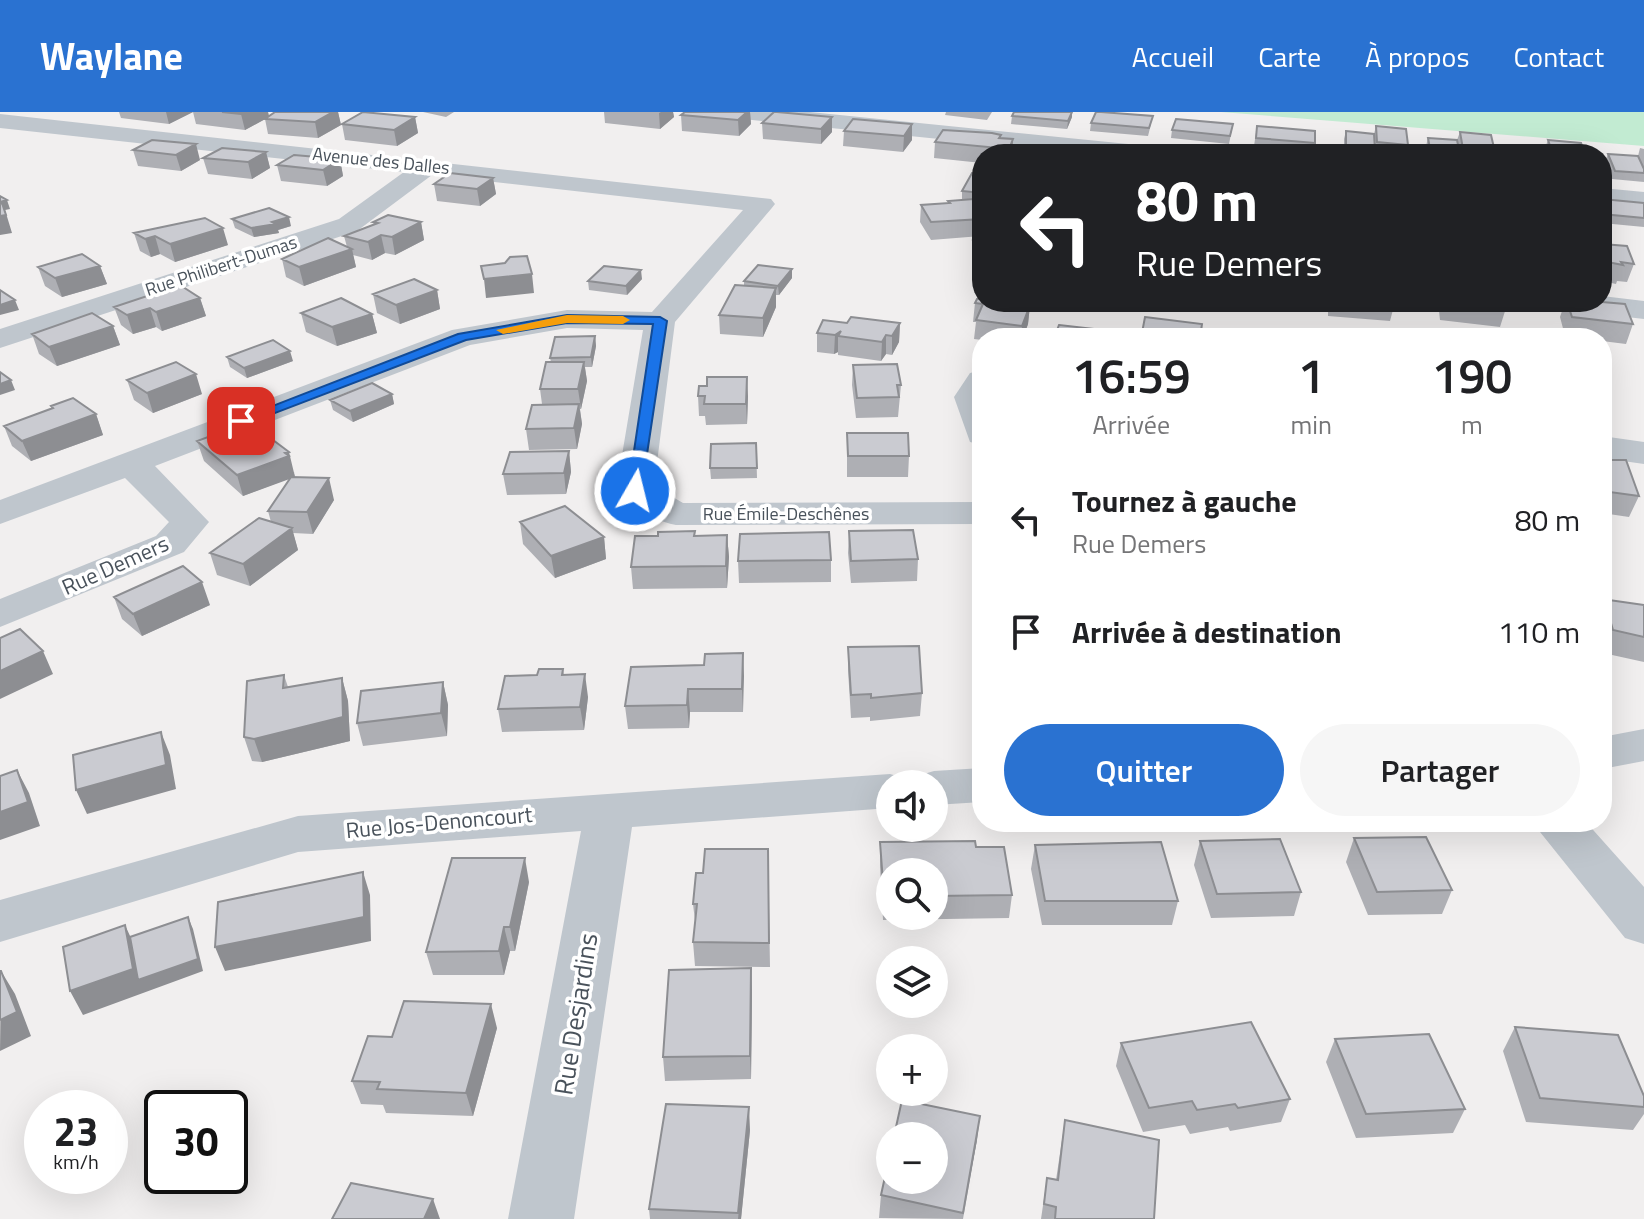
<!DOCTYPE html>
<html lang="fr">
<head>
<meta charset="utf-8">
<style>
	:root { --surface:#fff; --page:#f6f6f6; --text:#202124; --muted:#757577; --accent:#2a72d1 }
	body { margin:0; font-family:"Titillium Web",sans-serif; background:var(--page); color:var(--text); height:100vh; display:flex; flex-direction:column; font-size:30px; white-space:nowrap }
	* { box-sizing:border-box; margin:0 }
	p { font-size:26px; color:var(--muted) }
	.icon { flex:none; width:44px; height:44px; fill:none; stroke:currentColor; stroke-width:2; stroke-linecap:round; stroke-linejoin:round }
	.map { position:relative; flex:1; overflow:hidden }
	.drawer { position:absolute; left:972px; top:216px; width:640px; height:504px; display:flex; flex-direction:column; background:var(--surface); border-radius:32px; box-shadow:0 8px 32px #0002 }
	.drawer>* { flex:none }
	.guide { position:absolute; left:972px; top:32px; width:640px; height:168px; border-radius:32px; box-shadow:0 8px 32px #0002; background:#202124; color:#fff; overflow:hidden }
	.controls { position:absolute; left:876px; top:658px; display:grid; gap:16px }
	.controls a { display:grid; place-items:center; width:72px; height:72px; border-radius:50%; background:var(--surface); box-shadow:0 8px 32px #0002; font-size:40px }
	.speed { position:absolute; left:24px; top:978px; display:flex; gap:16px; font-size:40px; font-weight:700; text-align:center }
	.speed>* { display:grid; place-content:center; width:104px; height:104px; border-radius:50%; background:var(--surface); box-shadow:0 8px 32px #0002; line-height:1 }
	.speed small { font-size:20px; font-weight:400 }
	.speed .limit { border:4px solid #111; border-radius:12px; background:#fff; color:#111 }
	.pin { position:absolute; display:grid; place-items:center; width:68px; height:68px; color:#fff; margin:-34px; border-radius:16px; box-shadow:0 4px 12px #0006 }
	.me { position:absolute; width:88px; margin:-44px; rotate:8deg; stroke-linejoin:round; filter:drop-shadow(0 0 6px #0008) }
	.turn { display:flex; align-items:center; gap:28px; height:168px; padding:0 32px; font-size:36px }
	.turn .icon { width:104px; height:104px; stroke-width:2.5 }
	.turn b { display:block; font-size:56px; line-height:68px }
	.eta { display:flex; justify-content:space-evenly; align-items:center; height:136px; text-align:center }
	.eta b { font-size:48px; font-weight:600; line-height:56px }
	.cta { display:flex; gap:16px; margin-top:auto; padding:16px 32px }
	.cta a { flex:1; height:92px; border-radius:48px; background:var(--accent); color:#fff; font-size:32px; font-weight:600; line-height:92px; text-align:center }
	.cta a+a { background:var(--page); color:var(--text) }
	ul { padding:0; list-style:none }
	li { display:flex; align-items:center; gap:24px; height:112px; padding:0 32px }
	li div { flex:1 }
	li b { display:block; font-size:30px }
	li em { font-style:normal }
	header { display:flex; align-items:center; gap:48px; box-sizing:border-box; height:112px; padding:0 40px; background:var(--accent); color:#fff }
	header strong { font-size:38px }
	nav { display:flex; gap:44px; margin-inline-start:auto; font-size:28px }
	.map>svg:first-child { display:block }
	.green { fill:#c2ebd2 }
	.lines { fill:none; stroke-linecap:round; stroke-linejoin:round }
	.minor { fill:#bfc6cd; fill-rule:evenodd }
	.wall { fill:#aeafb4; fill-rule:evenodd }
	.shaded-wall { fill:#8d8e92 }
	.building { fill:#cacbd1; stroke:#8d8e92; stroke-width:2 }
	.route { fill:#1a73e8; stroke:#114b97; stroke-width:2 }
	.slow { fill:#f59e0b }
	.labels { text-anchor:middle; stroke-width:7; stroke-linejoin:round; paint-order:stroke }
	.far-street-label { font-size:18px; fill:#49525b; stroke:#fff }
	.street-label { font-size:22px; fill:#49525b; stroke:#fff }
	.near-street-label { font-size:26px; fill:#49525b; stroke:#fff }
</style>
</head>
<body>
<header>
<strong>Waylane</strong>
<nav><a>Accueil</a><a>Carte</a><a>À propos</a><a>Contact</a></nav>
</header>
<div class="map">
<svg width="1644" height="1107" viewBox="0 0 1644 1107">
	<rect width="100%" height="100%" fill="#f1efef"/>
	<!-- green -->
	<path class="green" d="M1221,0H1644V34Z"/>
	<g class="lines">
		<!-- minor -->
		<path class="minor" d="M732,0H810L1158,35L1170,42H1088L743,7Z
			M0,2L771,87L775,92L771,97L675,210L654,374L683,391L982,390V412L676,413C656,409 628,396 616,379L643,218L567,216L470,233L155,354L209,410L184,440L0,515V487L156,424L169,410L125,366L0,412V388L452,218L567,198L652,200L743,98L432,63L357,119L0,236V217L339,107L404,60L0,16Z
			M1602,76L1644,80V96L1602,92Z
			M1602,184L1644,189V207L1575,199L1564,196L1560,190H1602Z
			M982,258V333L970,330L954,285L970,261Z
			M1602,324L1644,330V352L1602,346Z
			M1644,617V649L1602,657V625Z
			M982,656V690L934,693V672H912L917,664L934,659Z
			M890,662L907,667L910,672H890V696L632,715L574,1107H508L581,719L298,740L0,830V788L298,704Z
			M1532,710H1586L1644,775V832L1625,826Z"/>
	</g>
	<!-- wall -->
	<path class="wall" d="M119,0H268L269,4L275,0H338L341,13L318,26L268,22L265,7L245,18L196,12L193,0L169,12L121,6Z
		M423,0H454L446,5Z
		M604,0H673L674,5L660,17L605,11Z
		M685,0H750L751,12L739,24L682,19L681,3Z
		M774,0L832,20L821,32L763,27L762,11Z
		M946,0H992L987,8L945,3Z
		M1012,4L1072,5L1067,17L1011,12Z
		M415,5L418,21L397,34L345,28L342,12Z
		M1091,11L1151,12L1148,24L1090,19Z
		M912,12V28L903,40L843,34L844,19Z
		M1233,12L1229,32L1171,26L1172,18Z
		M1257,14L1315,31L1313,39L1254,34Z
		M1376,14L1408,33L1406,42H1344V27L1346,19L1374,22Z
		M1460,20L1495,40L1494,42H1427L1426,34L1428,26L1457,28Z
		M1001,23V26L1013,27L1012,42H982V51L934,46L935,30Z
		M152,28L200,48L181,59L138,54L133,38Z
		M1548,28L1585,42H1514L1517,34L1545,36Z
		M1640,36L1644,37V70L1612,67L1605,50L1608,42L1638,44Z
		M266,40L270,56L252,67L208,62L203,46Z
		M340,47L343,64L327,74L281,69L277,53Z
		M982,63L981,124L931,128L920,110L921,93L948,91V89L962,88V79Z
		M493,66L496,82L480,94L437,89L434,72Z
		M1602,87L1644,91V115L1602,111Z
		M232,107L291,114L278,118L279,121L254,125L235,116Z
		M373,110H421L424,128L395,143L385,141L372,148L353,143L356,155L304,174L286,165L282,147L347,135L344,124L374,112Z
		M134,121L228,133L175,150L160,142L151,145L140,139Z
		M982,125V150L972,146L974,128Z
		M1602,132L1634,152L1627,170L1617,169L1616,172L1602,169Z
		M100,154L107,172L62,185L45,174L38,155Z
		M792,157V166L779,183H776V195L763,225L720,222L719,203L744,174V169Z
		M642,167L627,183L589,178L588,169Z
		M437,178L440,197L400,212L377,201L373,182Z
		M200,186L206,204L162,219L156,215L133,222L121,213L114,195Z
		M1233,190H1293L1292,197L1233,192Z
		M1328,190H1395L1390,209L1328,204Z
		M1438,190H1504L1506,196L1500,215L1440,208Z
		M1565,190H1602L1633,212L1626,232L1602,229V226L1565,224L1560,205Z
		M975,191L1030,193L1028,212L1023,226H982V228L974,227L976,210H973Z
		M301,201L372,202L377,221L337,234L306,220Z
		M847,211H900L899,230L892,243L886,242L881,249L838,243V240L834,242L817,240V221Z
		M113,214L120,233L57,254L39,242L32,222Z
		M595,224L596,234L592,255H585L587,269L581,297H580L582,312L577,337L529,338L526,317L542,292L540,277L551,250L550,246Z
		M227,245L293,249L247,266L230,255Z
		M853,253L901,273L898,305L856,306L852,273Z
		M127,268L202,282L153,301L134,288Z
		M392,282L394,292L353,310L333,298L330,288Z
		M698,284H748L747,312L706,313L705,304H699Z
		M51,294L96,302L103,323L31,349L12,334L4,314L52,297Z
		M847,321L909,344L908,365H847Z
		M197,329L295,361H294L295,365H293L334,388L313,422L293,421L298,438L250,474L217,463L210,441L271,410L268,399L290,366L243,384L204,349Z
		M756,331L757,366L711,367L710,356Z
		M569,339L571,360L566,382L507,383L503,362Z
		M1602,348L1639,384L1629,405L1602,401Z
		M520,410L604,425L606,447L555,466L523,432Z
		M849,419L918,447L917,469L851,471L848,441Z
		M727,423L729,445L727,476L633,477L631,455L695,424Z
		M831,448V470L739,471L738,449Z
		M114,485L210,493L142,524L122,507Z
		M1602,487L1644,493V550L1603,541Z
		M848,535L922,581L920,604L870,609V605L851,606L848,558Z
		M743,541V600H690L689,616L628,617L625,594L704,553Z
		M563,557L564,563L588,585L584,618L502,620L498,597L537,563Z
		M284,563L288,575L342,566L348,589L350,629L262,650L252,649L244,625Z
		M443,570L448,593L447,624L363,634L357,611Z
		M1354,726L1452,778L1442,802L1368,803L1346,750Z
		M1200,729L1301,780L1294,804L1211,806L1194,753Z
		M880,730L1012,783L1009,806L883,808L880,754ZM890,760H934V804H890Z
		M1035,733L1178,789L1172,813H1042L1031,757Z
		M768,737L770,855L695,854L693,830L695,809L693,792L703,761Z
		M529,770L515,839H510L504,863H433L426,840Z
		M751,856L752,879L751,967L665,969L663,945Z
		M1515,915L1644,984V1002L1633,1018L1526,1010L1503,939Z
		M497,916L473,1004L386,1001L383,993L361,992L352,969L392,925Z
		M1335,927L1465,997L1453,1021L1356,1026L1326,950Z
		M1121,931L1290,987L1281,1010L1230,1019L1228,1015L1190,1022L1185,1013L1143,1020L1116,954Z
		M1065,1008L1154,1107H1041L1047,1066L1056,1068Z
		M750,1018L741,1107H650L649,1097Z
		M977,1028L963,1107L879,1106L881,1083Z"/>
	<!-- shaded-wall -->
	<path class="shaded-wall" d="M166,0H193L169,12Z
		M246,0H268L269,5L245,18L241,2Z
		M333,0H338L341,13L318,26L315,10Z
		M661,0H673L674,5L660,17L659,1Z
		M747,0H750L751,12L739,24L738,8Z
		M1072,0V5L1067,17L1068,9Z
		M415,5L418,21L397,34L394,18Z
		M832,5V20L821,32V17Z
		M912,12V28L903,40L904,24Z
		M1013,27L1012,42H1008L1009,37Z
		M196,32L200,48L181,59L176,43Z
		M266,40L270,56L252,67L248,50Z
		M340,47L343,64L327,74L323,58Z
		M493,66L496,82L480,94L477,77Z
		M7,88L10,97L5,98L12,121L0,123V90Z
		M289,105L291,114L278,118L279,121L254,125L251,116Z
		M421,110L424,128L395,143L392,125Z
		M223,116L228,133L175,150L170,132Z
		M381,123L385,141L372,148L368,130Z
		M155,124L160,142L151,145L145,127Z
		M352,137L356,155L304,174L299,155Z
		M100,154L107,172L62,185L55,166Z
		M792,157V166L779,183L778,174Z
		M641,158L642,167L627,183L626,174Z
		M532,162L534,181L486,186L484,167Z
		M776,176V195L763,225V206Z
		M437,178L440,197L400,212L396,193Z
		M200,186L206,204L162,219L156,200Z
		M15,188L19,198L0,203V193Z
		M1030,193L1028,212L1023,226H1021L1022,214Z
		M150,196L156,215L133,222L127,203Z
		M372,202L377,221L337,234L332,215Z
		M900,211L899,230L892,243V224Z
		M113,214L120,233L57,254L49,235Z
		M841,219L838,224V240L834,242L835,223Z
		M886,223V242L881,249L882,230Z
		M595,224L596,234L592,255L591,245Z
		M290,239L293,249L247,266L244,256Z
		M584,250L587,269L581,297L578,277Z
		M196,262L202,282L153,301L147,281Z
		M747,265L748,284L747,312L746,292Z
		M11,268L15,278L0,283V272Z
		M392,282L394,292L353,310L350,299Z
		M579,292L582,312L577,337L574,316Z
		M96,302L103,323L31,349L22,329Z
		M569,339L571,360L566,382L564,361Z
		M289,340L295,365L243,384L237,363Z
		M329,366L334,388L313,422L307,400Z
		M292,416L298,438L250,474L243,452Z
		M727,423L729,445L727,476L726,454Z
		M604,425L606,447L555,466L551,444Z
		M202,470L210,493L142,524L133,502Z
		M43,539L53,562L0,587V559Z
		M743,541L744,564L743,600L742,577Z
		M585,562L588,585L584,618L580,595Z
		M342,566L348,589L350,629L262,650L254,627Z
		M443,570L448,593L447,624L441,601Z
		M688,577L690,600L689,616L687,593Z
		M161,620L170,643L176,677L87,702L76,678Z
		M17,658L29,681L40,714L0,728V700Z
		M525,746L529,770L515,839L510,815Z
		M363,760L370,783L371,829L225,859L215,835Z
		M188,805L193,817L203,859L83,903L70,879L125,813L136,837Z
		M504,815L510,839L504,863L499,839Z
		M751,856L752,879L751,967L750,944Z
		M1,859L15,882L31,924L0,939Z
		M491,892L497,916L473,1004L466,981Z
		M749,995L750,1018L741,1107H738Z
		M980,1004L977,1028L962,1107L963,1101Z
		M433,1087L440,1107H424Z"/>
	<!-- building -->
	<path class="building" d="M222,0H246L241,2Z
		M275,0H333L315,10L265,7Z
		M363,0L415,5L394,18L342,12Z
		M685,0H747L738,8L681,3Z
		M774,0H777L832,5L821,17L762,11Z
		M1014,0H1072L1068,9L1012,4Z
		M1096,0H1101L1153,4L1149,16L1091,11Z
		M853,7L912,12L904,24L844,19Z
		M1176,7L1233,12L1230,24L1172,18Z
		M1257,14L1315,19V31L1256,26Z
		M1376,14L1406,17L1408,33L1377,30Z
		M943,18L992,21L1001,23L999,26L1013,27L1009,37L935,30Z
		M1346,19L1374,22L1375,38L1346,35Z
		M1460,20L1491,23L1495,40L1463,37Z
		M1428,26L1457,28L1460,42H1431Z
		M152,28L196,32L176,43L133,38Z
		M1548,28L1581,31L1585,42H1553Z
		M1517,34L1545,36L1547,42H1519Z
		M222,36L266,40L248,50L203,46Z
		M1608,42L1638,44L1644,57V61L1615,59Z
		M294,43L340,47L323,58L277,53Z
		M450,61L493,66L477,77L434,72Z
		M972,61L982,63V81L962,79Z
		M0,84L7,88L0,90Z
		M974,87L982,99L978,100L982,107L931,110L921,93L950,91L948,89Z
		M1602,87L1644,91V106L1602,102Z
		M2,91L6,103L0,104V92Z
		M269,96L289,105L272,110L276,112L251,116L232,107Z
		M388,103L421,110L392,125L381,123L368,130L344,124L378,111L373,110Z
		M205,106L223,116L170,132L155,124L145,127L134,121Z
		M982,125V131L974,128Z
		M328,126L352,137L299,155L282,147Z
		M1602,132L1627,134L1634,152L1621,150L1623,153L1602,149Z
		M82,142L100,154L55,166L38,155Z
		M527,144L532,162L484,167L481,154L505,151L510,145Z
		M758,153L792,157L778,174L744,169Z
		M604,154L641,158L626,174L588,169Z
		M414,167L437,178L396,193L373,182Z
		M180,173L200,186L156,200L150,196L127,203L114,195Z
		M735,173L776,176L763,206L719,203Z
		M0,178L15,188L0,193Z
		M341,186L372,202L332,215L301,201Z
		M977,187H982V190H1005L1030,193L1022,214L976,208L983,192L975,191Z
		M1452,190H1504L1506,196Z
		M1567,190H1602L1625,192L1633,212L1572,205Z
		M92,201L113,214L49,235L32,222Z
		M851,205L900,211L892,224L886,223L882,230L838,224L841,219L835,223L817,221L823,208L847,211Z
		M1145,205L1202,212L1200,226H1141Z
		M1059,213L1095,217L1092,226H1054Z
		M595,224L591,245L550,246L555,225Z
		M273,228L290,239L244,256L227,245Z
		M176,250L196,262L147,281L127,268Z
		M546,250H584L578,277H540Z
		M897,252L901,273H897L899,285L857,286L853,253Z
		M0,260L11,268L0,272Z
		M707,265H747L746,292H704L705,284H698L699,274H707Z
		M372,271L392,282L350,299L330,288Z
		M73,286L96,302L22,329L4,314L53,296L51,294Z
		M579,292L574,316L526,317L532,293Z
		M249,310L289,340L285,341L289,344L237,363L197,329Z
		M847,321H908L909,344H848Z
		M756,331L757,356H710L711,332Z
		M569,339L564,361L503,362L510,340Z
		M1602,348H1626L1639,384L1602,379Z
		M291,365L329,366L307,400L268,399Z
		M565,394L604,425L551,444L520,410Z
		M259,406L292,416L243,452L210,441Z
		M913,418L918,447L851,449L849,419Z
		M695,419L694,424L727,423L726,454L631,455L635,424H658V420Z
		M829,420L831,448L738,449L740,422Z
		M183,454L202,470L133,502L114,485Z
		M1602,487L1644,493V525L1613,518L1608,501L1602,500Z
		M20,517L43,539L0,559V526Z
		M919,534L922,581L871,586V582L851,583L848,535Z
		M743,541L742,577H688L687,593L625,594L631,555L704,553L705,542Z
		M539,557H563L562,563L585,562L580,595L498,597L505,564L537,563Z
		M284,563L283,576L342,566L343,605L254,627L244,625L247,569Z
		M443,570L441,601L357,611L361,579Z
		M161,620L166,653L76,678L73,643Z
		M17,658L28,690L0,700V664Z
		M1426,725L1452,778L1377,780L1354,726Z
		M1280,727L1301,780L1217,782L1200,729Z
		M975,729L976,735H1004L1012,783L934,784V760H890V784H884L880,730Z
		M1161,730L1178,789H1045L1035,733Z
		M705,737H768L769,831L693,830L697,792H693L696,761H703Z
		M452,746H525L510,815H504L499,839L426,840Z
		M363,760L364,805L215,835L218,790Z
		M188,805L198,847L138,868L130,825Z
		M125,813L133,857L70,879L63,835Z
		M751,856L750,944L663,945L669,858Z
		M0,859H1L17,900L0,908Z
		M404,889L491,892L466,981L377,977L380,970L352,969L368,924L392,925Z
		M1251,910L1290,987L1238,996L1235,992L1197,998L1192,989L1149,996L1121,931Z
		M1515,915L1618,923L1644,984V995L1540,986Z
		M1429,922L1465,997L1366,1002L1335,927Z
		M902,988L980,1004L963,1101L881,1083L890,1042V1068H934V1024H894Z
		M666,992L749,995L738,1101L649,1097Z
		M1065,1008L1159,1028L1154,1107H1055L1056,1095L1044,1092L1047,1066L1058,1068Z
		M351,1071L433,1087L424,1107H332Z"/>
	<!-- route -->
	<path class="route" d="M567,203L660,205L667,209L641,382L628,379L653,212L567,211L466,228L246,312L234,309L458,222Z"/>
	<!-- slow -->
	<path class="slow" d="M567,203L623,204L630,208L623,212L567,211L503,222L496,218Z"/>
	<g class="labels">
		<!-- far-street labels -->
		<g class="far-street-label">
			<text transform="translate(381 49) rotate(6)" y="6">Avenue des Dalles</text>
			<text transform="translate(221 154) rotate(-18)" y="6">Rue Philibert-Dumas</text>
			<text x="786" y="408">Rue Émile-Deschênes</text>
		</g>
		<!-- street labels -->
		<g class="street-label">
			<text transform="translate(115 453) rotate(-24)" y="8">Rue Demers</text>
			<text transform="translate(439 710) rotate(-5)" y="8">Rue Jos-Denoncourt</text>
		</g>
		<!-- near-street labels -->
		<g class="near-street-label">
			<text transform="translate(576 902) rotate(-81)" y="9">Rue Desjardins</text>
		</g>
	</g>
</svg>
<div class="controls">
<a><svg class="icon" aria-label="sound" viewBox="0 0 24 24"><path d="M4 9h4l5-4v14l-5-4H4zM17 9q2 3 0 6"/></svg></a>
<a><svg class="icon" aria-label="search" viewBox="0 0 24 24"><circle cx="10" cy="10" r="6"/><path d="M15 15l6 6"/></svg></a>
<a><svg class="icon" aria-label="layers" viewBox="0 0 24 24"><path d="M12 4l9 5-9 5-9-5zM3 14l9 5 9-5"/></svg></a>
<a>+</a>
<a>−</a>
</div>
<div class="speed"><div>23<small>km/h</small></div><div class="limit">30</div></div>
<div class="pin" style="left:241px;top:309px;background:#d93025"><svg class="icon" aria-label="arrive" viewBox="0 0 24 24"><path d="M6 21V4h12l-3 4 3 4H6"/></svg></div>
<svg class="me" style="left:635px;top:379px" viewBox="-20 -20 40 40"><circle r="17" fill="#1a73e8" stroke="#fff" stroke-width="3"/><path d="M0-11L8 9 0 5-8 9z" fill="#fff"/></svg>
<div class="guide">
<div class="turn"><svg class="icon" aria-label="left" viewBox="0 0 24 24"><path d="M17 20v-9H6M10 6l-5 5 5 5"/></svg><div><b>80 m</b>Rue Demers</div></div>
</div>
<section class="drawer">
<div class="eta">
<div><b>16:59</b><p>Arrivée</p></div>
<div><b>1</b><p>min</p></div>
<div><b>190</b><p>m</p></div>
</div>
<ul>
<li><svg class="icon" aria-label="left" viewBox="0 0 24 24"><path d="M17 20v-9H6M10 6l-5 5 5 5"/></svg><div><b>Tournez à gauche</b><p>Rue Demers</p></div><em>80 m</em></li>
<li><svg class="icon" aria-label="arrive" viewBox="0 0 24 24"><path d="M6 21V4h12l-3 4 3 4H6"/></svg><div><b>Arrivée à destination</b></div><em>110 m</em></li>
</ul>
<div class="cta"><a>Quitter</a><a>Partager</a></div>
</section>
</div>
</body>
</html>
